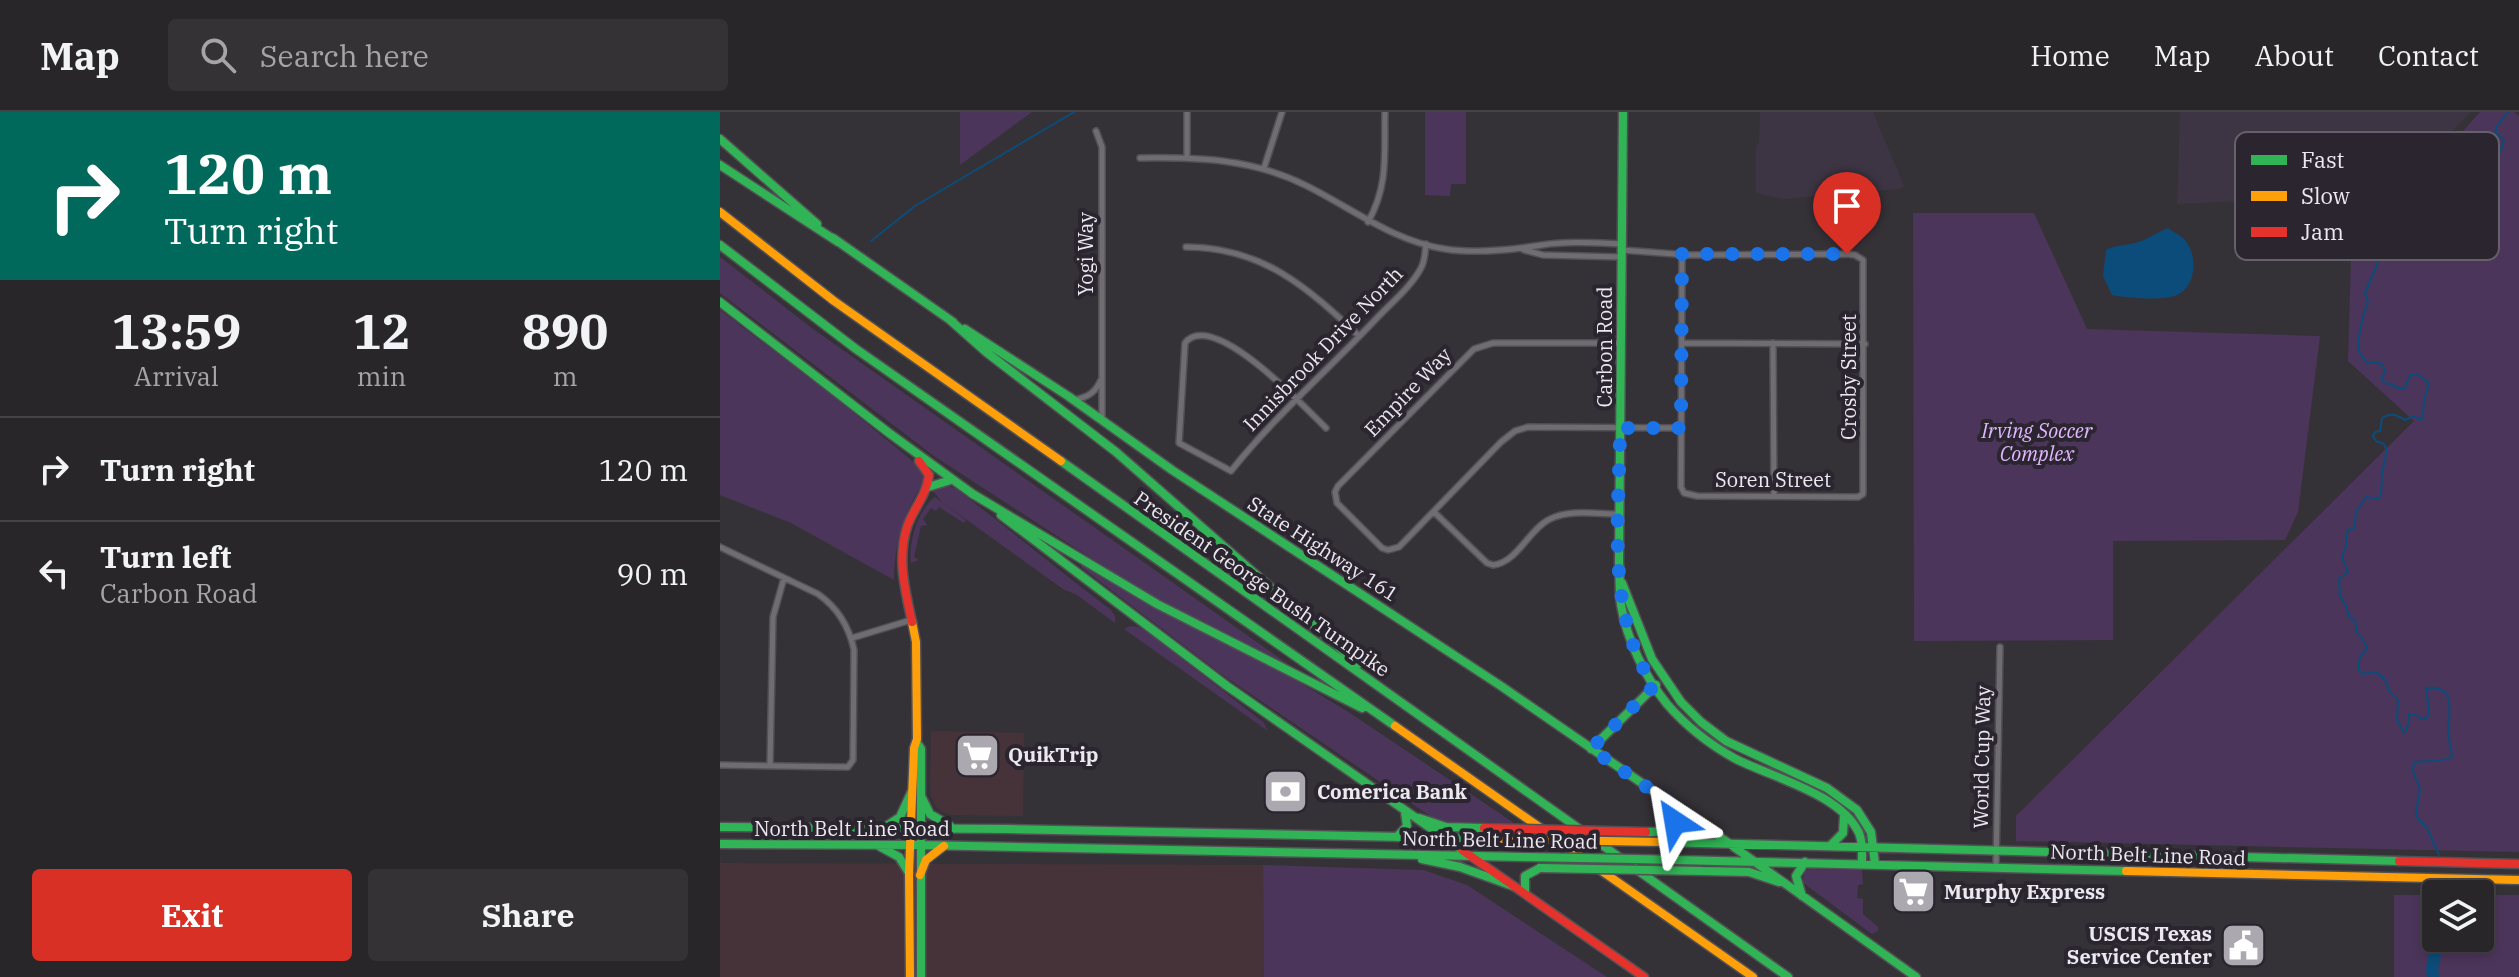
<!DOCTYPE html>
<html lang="en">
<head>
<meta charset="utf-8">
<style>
	:root { --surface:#282629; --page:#343235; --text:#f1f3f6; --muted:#a5a5a8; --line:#444346; --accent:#d93025 }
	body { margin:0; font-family:"IBM Plex Serif",serif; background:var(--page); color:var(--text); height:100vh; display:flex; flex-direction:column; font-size:30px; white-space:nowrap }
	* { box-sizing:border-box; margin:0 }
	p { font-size:26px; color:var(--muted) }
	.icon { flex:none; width:44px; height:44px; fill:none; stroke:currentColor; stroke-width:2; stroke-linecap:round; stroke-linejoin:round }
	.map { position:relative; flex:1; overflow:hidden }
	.sheet { display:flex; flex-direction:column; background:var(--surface); width:720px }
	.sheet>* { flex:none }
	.hud { background:#00695c; color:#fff; overflow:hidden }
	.buttons { position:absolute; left:1702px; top:768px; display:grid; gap:16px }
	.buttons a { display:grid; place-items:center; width:72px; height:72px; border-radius:8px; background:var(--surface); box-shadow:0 4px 12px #0003,0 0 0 2px var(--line); font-size:40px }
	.pin { position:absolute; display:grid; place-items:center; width:68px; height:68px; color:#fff; margin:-82px -34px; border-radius:50% 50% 50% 0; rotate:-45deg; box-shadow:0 0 8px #0007 }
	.pin .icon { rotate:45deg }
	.me { position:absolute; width:88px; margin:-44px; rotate:327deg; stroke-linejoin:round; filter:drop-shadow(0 0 6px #0008) }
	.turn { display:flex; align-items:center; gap:28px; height:168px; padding:0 32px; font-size:36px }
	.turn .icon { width:104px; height:104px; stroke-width:2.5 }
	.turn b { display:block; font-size:56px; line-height:68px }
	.eta { display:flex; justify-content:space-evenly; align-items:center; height:136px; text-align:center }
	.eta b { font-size:48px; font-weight:700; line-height:56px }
	.button { display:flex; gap:16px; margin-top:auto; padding:16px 32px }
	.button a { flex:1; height:92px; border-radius:8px; background:var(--accent); color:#fff; font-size:32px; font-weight:700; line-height:92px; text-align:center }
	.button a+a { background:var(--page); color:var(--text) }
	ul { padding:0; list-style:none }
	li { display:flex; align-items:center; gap:24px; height:104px; padding:0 32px; border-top:2px solid var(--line) }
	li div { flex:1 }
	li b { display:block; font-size:30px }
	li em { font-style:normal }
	header { display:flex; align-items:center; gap:48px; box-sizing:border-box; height:112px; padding:0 40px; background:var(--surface); border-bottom:2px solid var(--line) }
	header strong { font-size:38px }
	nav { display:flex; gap:44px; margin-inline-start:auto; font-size:28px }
	.search { width:560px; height:72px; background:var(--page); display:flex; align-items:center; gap:20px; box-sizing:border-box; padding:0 28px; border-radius:8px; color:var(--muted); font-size:30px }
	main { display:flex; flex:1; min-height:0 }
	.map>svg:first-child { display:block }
	.commercial { fill:#453339 }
	.industrial { fill:#3d3543 }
	.green { fill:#4c355a }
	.water { fill:#0c4c7a }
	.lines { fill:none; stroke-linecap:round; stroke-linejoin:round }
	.stream { stroke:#0c4c7a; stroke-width:2 }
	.river { stroke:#0c4c7a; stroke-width:12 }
	.street-casing { stroke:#525055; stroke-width:8 }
	.fast-casing { stroke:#525055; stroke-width:11 }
	.slow-casing { stroke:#525055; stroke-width:11 }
	.jam-casing { stroke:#525055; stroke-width:11 }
	.street { stroke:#6f6d71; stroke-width:5 }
	.fast { stroke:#30b455; stroke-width:8 }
	.slow { stroke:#ff9f0a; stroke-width:8 }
	.jam { stroke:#e5322d; stroke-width:8 }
	.fast-bridge-casing { stroke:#525055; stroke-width:11; stroke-linecap:butt }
	.slow-bridge-casing { stroke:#525055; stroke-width:11; stroke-linecap:butt }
	.jam-bridge-casing { stroke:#525055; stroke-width:11; stroke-linecap:butt }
	.fast-bridge { stroke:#30b455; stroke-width:8 }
	.slow-bridge { stroke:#ff9f0a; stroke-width:8 }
	.jam-bridge { stroke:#e5322d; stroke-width:8 }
	.route { stroke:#1a73e8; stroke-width:14; stroke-dasharray:0 25.2 }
	.labels { text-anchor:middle; stroke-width:8; stroke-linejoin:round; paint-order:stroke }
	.street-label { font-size:20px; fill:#ece8ef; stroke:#2b2530 }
	.park-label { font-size:20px; font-style:italic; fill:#e3b7ff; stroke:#2b2530 }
	.poi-label { font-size:20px; font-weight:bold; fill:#ece8ef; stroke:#2b2530; text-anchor:start }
	.key { fill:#2b2530; stroke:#656069; stroke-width:2 }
	.key-label { font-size:22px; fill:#ece8ef }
</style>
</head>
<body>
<header>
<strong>Map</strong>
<div class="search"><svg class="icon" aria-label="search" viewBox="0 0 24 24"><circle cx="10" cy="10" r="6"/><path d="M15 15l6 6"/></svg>Search here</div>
<nav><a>Home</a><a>Map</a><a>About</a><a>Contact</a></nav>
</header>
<main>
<section class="sheet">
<div class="hud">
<div class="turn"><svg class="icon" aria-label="right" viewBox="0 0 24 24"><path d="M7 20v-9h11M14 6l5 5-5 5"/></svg><div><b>120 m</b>Turn right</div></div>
</div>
<div class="eta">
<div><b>13:59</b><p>Arrival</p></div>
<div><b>12</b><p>min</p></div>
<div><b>890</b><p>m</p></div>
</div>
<ul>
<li><svg class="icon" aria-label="right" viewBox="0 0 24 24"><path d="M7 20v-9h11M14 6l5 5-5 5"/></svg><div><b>Turn right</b></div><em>120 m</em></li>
<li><svg class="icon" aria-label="left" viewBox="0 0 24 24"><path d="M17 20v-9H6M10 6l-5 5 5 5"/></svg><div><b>Turn left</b><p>Carbon Road</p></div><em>90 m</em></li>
</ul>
<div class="button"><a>Exit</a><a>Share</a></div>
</section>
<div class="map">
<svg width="1799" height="865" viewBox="0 0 1799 865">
	<rect width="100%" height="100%" fill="#353237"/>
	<!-- commercial -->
	<path class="commercial" d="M211,619L304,621L303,704L231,703L220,699L214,692L210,681Z
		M0,745L1,751L543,753L544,865H0Z"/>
	<!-- industrial -->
	<path class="industrial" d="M1040,0H1153L1184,74L1180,77L1063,87L1036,81V34L1039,31Z
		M1460,0H1751L1651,103L1553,94L1546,87L1555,66V59L1524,89L1457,92Z"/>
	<!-- green -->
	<path class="green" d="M240,0H312L240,53Z
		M705,0H746V72H731L730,84L705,83Z
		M1760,0H1794L1799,4V740L1296,729V704L1694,309L1628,249L1631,146Z
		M1314,101L1367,217L1600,224L1578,400L1565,428L1393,429V528L1194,529L1193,101Z
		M0,145L93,217L578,559L414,474L214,344L0,181Z
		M0,198L123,292L201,356L204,369C183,404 175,426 174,468L71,411L0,383Z
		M224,373L235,376C288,416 338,458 391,498L395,504V511L357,483L343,477L222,390L213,379Z
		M215,385L246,408L244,411L219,395L216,399L211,396L203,407L207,413L201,414L194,445L199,448L191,451C188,431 198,397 215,385Z
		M363,451L577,569L630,601L794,711L720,710L716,708L500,561L361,455Z
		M410,514L418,515L427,520L543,610L548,619L404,517Z
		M543,753L703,758L747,773L887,865H544Z
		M1089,757L1142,758L1143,772L1138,773L1137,786L1143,787V802L1158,815V819L1152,822L1082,770L1085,759Z
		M1674,783H1716V826H1760V783H1799V865H1674Z"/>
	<!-- water -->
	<path class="water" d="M1448,116C1453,120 1460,123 1464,127C1478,142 1477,174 1457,183C1443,189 1407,186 1392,183L1383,164L1386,138C1397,132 1408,134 1418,130C1429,127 1437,120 1448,116Z"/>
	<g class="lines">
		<!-- stream -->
		<path class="stream" d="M151,129L195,94L354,0
			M1719,743L1707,716L1698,707L1696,700L1700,677L1692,657L1695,650C1707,648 1722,651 1732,645C1732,636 1728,628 1728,619C1729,600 1737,572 1706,576L1709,599L1707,606L1702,607L1696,603H1689L1687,618L1684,621L1677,608L1678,588L1669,579L1666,569L1657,560L1643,562L1638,557L1640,545L1647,537L1643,527L1637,521L1635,508L1629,505L1626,494L1620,484L1619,467L1628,460L1622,445L1626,434V420L1634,416L1636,400L1646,385L1657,387L1661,384L1662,361L1667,339L1664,332L1656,329L1653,324L1655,320L1660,319L1662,306C1671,300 1676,303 1685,308L1694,304L1700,308L1703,305L1704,288L1709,271L1698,263L1691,262L1684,277C1676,277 1673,271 1665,271L1662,268L1665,257L1660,251H1647C1644,247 1641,244 1639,239C1636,231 1644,198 1648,191L1645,181L1658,150L1650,141V137L1666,135C1668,127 1669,117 1673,111C1692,71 1775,75 1784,28L1775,20L1777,14L1788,0"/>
		<!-- river -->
		<path class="river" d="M1719,776L1720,782
			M1713,865L1712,857L1718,826"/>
		<defs>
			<path id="street" d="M376,19L382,35V307
				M467,44V0
				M420,46C479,45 534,47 587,74C633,97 673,129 725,137C757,142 791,138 822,133C848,129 876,131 902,132
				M544,56L562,0
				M648,110C669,73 664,41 665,0
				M466,135C542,135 587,175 639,224
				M804,138L823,143L901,145
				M902,138L968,143L1127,142L1135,143L1143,148V382L1138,385L977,384L964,381L961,375L962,142
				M900,231H773L754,237L618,374L615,380L617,391L662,436L668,438L679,435L781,330L795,319L808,315L961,316
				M962,231L1145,232
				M1053,231L1054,384
				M354,288C368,285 375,281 381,268
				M606,316C585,296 493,196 465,231L459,331L511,359C555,304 608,258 656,207C671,191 691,175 701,156C705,149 705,140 706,132
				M714,400L767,451L773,453C797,451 809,417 830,407C850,397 877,402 899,402
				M0,435L98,482C118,496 129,514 134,538L133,648L128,655L0,653
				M132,526L191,508
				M50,654L53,505L64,466
				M1276,755L1280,535"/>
			<path id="fast" d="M903,0L899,450C900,464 899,479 901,493C907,528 925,565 947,592C966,614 989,632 1014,646C1050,665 1120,681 1139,721C1143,730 1142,741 1142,751
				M0,27L97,112
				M0,53L118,130
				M113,126L233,210
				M0,133L136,237L675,614
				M0,190L169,321L254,383
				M230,208L266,240L396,340L638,552
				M245,217L348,284L452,358L781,574L1000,725L1196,865
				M341,349L1068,865
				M208,375L231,368
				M251,381L437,492L642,596
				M281,403L507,574L742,738
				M902,471L932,547L961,590L981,610L1006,629L1107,676L1137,698L1151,720L1155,752
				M197,631L201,637V865
				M871,637L936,573
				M201,684L210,702L230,714
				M699,706L726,715L764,716
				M0,715L289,717L779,727
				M165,715L180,705L192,679
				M926,720C941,720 949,720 956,707L953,693
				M677,725L687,714L685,700
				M940,730L1679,749
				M0,732L200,733L805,745
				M157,733L179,745L189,761
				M1111,733L1123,721L1124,704
				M702,747L740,755L793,774
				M915,747L1406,759
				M982,759L1029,760L1059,770
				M805,781V764L820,756
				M1082,784L1076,764L1085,750"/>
			<path id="slow" d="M0,100L114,189L341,349
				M675,614L1033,865
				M1406,759L1799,768
				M200,763L206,748L224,734
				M190,865L189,761L194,636L197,627L196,530L192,510"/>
			<path id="jam" d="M192,510C185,478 177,447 187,415C193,397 207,383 209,363L199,349
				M742,738L924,865
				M1679,749L1799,752"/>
		</defs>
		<!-- street casing -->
		<use href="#street" class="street-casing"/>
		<!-- fast casing -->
		<use href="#fast" class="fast-casing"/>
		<!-- slow casing -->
		<use href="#slow" class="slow-casing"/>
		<!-- jam casing -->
		<use href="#jam" class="jam-casing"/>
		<!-- street -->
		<use href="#street" class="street"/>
		<!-- fast -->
		<use href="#fast" class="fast"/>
		<!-- slow -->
		<use href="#slow" class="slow"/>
		<!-- jam -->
		<use href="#jam" class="jam"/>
		<defs>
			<path id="fast-bridge" d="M805,745L915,747
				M820,756L982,759"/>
			<path id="slow-bridge" d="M779,727L940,730"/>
			<path id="jam-bridge" d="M764,716L926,720"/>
		</defs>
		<!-- fast-bridge casing -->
		<use href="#fast-bridge" class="fast-bridge-casing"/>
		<!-- slow-bridge casing -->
		<use href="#slow-bridge" class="slow-bridge-casing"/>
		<!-- jam-bridge casing -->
		<use href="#jam-bridge" class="jam-bridge-casing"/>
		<!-- fast-bridge -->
		<use href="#fast-bridge" class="fast-bridge"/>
		<!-- slow-bridge -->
		<use href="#slow-bridge" class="slow-bridge"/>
		<!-- jam-bridge -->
		<use href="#jam-bridge" class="jam-bridge"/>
	</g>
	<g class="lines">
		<!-- route -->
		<path class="route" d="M955,710L956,702L953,693L871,637L934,574C884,501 900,400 900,316H961L962,142H1127"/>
	</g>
	<!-- icons -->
	<defs>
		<symbol id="supermarket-square" viewBox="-11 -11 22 22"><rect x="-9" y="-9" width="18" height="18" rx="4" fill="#aca8af" stroke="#2b2530"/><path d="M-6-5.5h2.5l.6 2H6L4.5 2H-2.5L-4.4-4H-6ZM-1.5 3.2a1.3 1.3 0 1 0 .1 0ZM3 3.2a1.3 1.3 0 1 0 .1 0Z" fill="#fff"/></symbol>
		<symbol id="bank-square" viewBox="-11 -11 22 22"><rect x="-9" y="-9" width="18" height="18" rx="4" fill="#aca8af" stroke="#2b2530"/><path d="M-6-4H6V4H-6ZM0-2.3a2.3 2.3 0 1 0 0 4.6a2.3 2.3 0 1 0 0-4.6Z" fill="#fff"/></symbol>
		<symbol id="civic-square" viewBox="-11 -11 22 22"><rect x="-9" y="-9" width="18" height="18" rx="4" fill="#aca8af" stroke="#2b2530"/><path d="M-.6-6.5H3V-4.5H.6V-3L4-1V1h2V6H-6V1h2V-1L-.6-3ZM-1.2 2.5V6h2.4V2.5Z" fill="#fff"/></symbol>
	</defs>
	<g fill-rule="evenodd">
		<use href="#supermarket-square" x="232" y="618" width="51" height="51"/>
		<use href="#bank-square" x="540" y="654" width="51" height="51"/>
		<use href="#supermarket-square" x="1168" y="754" width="51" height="51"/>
		<use href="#civic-square" x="1498" y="808" width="51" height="51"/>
	</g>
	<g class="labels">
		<!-- street labels -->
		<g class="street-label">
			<text transform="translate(366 142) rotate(-90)" y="7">Yogi Way</text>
			<text transform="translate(885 235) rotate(-90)" y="7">Carbon Road</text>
			<text transform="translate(603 237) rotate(-46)" y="7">Innisbrook Drive North</text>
			<text transform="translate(1129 265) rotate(-90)" y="7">Crosby Street</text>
			<text transform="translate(688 280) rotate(-46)" y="7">Empire Way</text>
			<text x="1053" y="375">Soren Street</text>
			<text transform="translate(603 437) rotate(33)" y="7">State Highway 161</text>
			<text transform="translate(542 472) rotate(35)" y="7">President George Bush Turnpike</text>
			<text transform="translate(1262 645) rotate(-89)" y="7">World Cup Way</text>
			<text x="132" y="724">North Belt Line Road</text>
			<text transform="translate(780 728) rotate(1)" y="7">North Belt Line Road</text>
			<text transform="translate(1428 743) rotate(2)" y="7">North Belt Line Road</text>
		</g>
		<!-- park labels -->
		<g class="park-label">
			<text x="1317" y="326">Irving Soccer<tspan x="1317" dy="23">Complex</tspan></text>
		</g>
		<!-- poi labels -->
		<g class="poi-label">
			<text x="288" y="650">QuikTrip</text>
			<text x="597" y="687">Comerica Bank</text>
			<text x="1224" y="787">Murphy Express</text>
			<text x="1492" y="829" text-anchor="end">USCIS Texas<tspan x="1492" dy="23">Service Center</tspan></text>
		</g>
	</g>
	<!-- legend -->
	<rect x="1515" y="20" width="264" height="128" rx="12" class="key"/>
	<rect x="1531" y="43" width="36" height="10" fill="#30b455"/>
	<rect x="1531" y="79" width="36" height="10" fill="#ff9f0a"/>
	<rect x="1531" y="115" width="36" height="10" fill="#e5322d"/>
	<g class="key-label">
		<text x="1581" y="56">Fast</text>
		<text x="1581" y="92">Slow</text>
		<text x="1581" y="128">Jam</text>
	</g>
</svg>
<div class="buttons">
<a><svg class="icon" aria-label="layers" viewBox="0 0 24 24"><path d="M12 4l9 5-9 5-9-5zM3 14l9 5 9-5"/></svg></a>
</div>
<div class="pin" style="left:1127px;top:142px;background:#d93025"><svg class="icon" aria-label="arrive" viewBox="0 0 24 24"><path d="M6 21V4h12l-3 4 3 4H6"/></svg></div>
<svg class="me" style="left:955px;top:710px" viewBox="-20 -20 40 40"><path d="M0-17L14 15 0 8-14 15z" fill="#1a73e8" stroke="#fff" stroke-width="4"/></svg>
</div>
</main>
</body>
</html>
